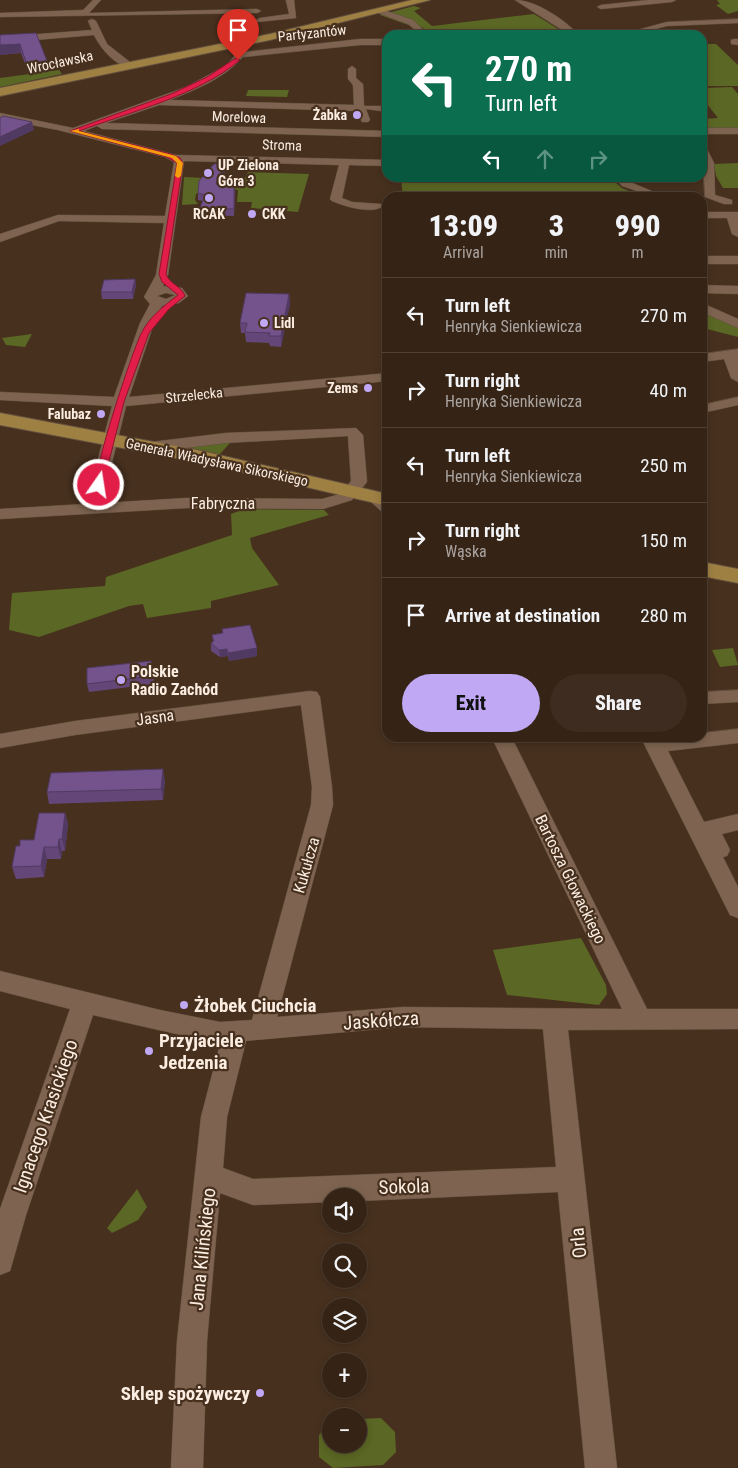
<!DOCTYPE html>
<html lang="en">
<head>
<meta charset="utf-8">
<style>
	:root { --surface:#352416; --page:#3d2c1f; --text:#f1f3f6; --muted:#aaa4a1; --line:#4f4135; --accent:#c0a8f4 }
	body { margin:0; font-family:"Roboto Condensed",sans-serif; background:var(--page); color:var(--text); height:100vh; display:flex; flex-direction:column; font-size:19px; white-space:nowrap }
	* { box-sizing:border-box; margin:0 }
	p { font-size:16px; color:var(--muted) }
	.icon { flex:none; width:28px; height:28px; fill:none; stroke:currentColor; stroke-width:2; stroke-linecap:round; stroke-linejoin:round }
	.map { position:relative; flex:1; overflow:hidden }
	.sheet { position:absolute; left:382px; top:192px; width:325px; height:550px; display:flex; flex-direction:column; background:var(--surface); border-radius:15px; box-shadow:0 2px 8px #0003,0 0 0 1px var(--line) }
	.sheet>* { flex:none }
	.top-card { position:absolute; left:382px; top:30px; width:325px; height:152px; border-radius:15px; box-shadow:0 2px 8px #0003,0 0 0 1px var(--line); background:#0b6e4f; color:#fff; overflow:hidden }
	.tools { position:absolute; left:322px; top:1188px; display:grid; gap:10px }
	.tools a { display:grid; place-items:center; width:45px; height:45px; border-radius:50%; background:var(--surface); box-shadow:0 2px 8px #0003,0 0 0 1px var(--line); font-size:25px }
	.pin { position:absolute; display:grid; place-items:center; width:42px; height:42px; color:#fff; margin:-51px -21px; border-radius:50% 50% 50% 0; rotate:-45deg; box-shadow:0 0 5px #0007 }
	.pin .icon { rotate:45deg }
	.me { position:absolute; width:55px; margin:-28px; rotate:13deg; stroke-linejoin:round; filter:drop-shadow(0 0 4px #0008) }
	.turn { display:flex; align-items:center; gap:18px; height:105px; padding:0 20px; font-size:22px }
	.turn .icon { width:65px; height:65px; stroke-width:2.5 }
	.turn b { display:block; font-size:35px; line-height:42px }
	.lanes { display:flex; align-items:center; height:48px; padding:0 20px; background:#0003; justify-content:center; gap:25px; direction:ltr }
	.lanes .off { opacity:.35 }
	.eta { display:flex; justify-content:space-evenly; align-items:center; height:85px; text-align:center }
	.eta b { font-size:30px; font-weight:800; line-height:35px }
	.button { display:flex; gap:10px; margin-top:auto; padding:10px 20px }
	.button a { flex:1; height:58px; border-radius:30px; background:var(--accent); color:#111; font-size:20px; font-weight:800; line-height:58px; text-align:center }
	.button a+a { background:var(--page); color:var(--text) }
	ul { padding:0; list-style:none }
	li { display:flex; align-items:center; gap:15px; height:75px; padding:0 20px; border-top:1px solid var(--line) }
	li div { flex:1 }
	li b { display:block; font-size:19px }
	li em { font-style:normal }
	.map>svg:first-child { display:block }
	.green { fill:#5b6724 }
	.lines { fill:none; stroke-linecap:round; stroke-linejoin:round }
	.minor-casing { stroke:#624f3f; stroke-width:1 }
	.major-casing { stroke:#624f3f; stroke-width:2 }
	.minor { fill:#7e6450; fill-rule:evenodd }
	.major { fill:#9f8043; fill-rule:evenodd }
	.wall { fill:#644778 }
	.shaded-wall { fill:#513a62 }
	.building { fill:#74538c; stroke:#513a62 }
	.route { fill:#e11d48; stroke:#92132f }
	.slow { fill:#f59e0b }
	.poi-dot { fill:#c0a8f4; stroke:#47301e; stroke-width:2 }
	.labels { text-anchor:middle; stroke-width:4.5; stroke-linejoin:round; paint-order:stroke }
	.far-street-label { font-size:14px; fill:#fbede1; stroke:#47301e }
	.far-poi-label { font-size:14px; font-weight:bold; fill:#fbede1; stroke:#47301e; text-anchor:end }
	.street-label { font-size:16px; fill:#fbede1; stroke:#47301e }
	.poi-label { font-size:16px; font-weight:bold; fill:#fbede1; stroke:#47301e; text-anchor:start }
	.near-poi-label { font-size:19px; font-weight:bold; fill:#fbede1; stroke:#47301e; text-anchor:start }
	.near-street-label { font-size:19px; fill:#fbede1; stroke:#47301e }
</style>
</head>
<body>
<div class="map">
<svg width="738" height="1468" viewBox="0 0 738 1468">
	<rect width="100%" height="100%" fill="#47301e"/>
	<!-- green -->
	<path class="green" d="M711,0H738V11L728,14L716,5L720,4L717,0Z
		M414,6L421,8L414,11L432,26L534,14L568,35H429L422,27H414L380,15Z
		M703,44H716L738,65V86H703Z
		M59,70L62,74L0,87V78Z
		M732,87L738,94V129H706L703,124V119L718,118L703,99V88Z
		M248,90H289L287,97L246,96Z
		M738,163V188H723L716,176L714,164Z
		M248,172L309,174L298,212L251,208L252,202H237L238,190C225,188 208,189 196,194L195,200L198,204L182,205L184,177L244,180Z
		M401,178H610L622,188L641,196L640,198L403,197Z
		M702,312L738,327V337L703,328Z
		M32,334L25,347L6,345L2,338Z
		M231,442L219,455L178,448Z
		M244,509L324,510L329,515L250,538L252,548L279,585L211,601V608L147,618L143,604L129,606L39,637L9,630L12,593L105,586L106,577L232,535L231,514Z
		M733,648L738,665L720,667L712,650Z
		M581,938L606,985L607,994L599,1005L507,995L493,950Z
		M137,1189L147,1207L138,1220L112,1233L107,1228Z
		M381,1418L395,1432L396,1452L383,1465L333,1468L319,1457V1435L331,1421V1444H359V1419Z"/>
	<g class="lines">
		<defs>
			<path id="minor" d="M93,0H101L89,13L257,9L261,11L257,13L0,17V13L83,10Z
				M286,0H294L296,18L257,22L256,20L260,18L289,14Z
				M515,0C536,0 565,20 579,35H570Z
				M649,0H676L672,2L601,9L597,7L601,5Z
				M381,9L413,20L429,35H421L408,24L378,13L377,11Z
				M92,19L96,21L107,44L130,62V66C116,68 99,46 94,35L0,43V37L92,30L88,21Z
				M738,19V23L667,26L632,35H618L667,22Z
				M360,39H388V45H360L243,57C223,79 197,89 170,100L354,105L353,85L348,79V69L352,66L356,69V78L363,84L364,106H388V112L366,109L370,120L368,122H362L357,111L159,105L106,123L388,131V137L102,129L97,126L84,131L176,155L388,160V166L349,165L342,198L352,202L381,204L383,206C373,215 343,206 332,201L330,199L339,165L184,161L168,275L163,286L182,288L188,296L179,303L162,306L154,323L129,397L388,373V381L126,406L102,503L187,498L322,499L340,494L351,481L348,436L226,443L151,452L143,447L151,442L226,433L356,428L363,435L367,482L352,500L323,509L187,508L0,519V509L86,504L112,406L0,400V392L114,397L140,323L150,304L144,297L156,275L164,223L59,221L0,242V234L58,215L165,216L174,162L165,157L58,130L0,119V113L73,128L186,87L227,65L237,53ZM166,293L175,295L166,299L157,296Z
				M734,39H738V45L731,44V40Z
				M702,128H738V134H702Z
				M702,146L706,147L714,163L715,195L732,200V204H724L705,197Z
				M615,178H626L630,182L654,192L649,195L622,186Z
				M702,212H738V237L732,234L727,218H702Z
				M702,256H738V264H702Z
				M702,285L738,286V294L702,293Z
				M702,303L738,319V328L702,312Z
				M738,349V382L731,378L724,359L702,362V354Z
				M738,397V405L702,413V405Z
				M375,493L388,500V514L382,512L367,498Z
				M738,690V702L702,704V692Z
				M310,691L317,692L320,697L332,787L333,805L277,1017L403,1007L622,1009L492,738H512L647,1009H738V1029L568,1030L617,1468H585L558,1192L359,1201V1196H331V1202L253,1205L220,1193L207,1341L203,1468H171L177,1341L201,1117L220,1044L93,1015L26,1215L10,1271L0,1275V1209L70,1009L0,991V971L160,1010L220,1022L252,1020L311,805L312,787L301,705L75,735L0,748V734L75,721ZM403,1027L543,1029L556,1167L253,1179L223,1168L227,1117L246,1041Z
				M738,729V743L668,751L704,822L738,814V830L722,834L730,850L727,856L723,857L738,887V918L730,915L641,738H702V733Z"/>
			<path id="major" d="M412,0H430L270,40L0,96V88L270,34Z
				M0,413L202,451L388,494V506L202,463L0,425Z
				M702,562L738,569V583L702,576Z"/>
		</defs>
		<!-- minor casing -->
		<use href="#minor" class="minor-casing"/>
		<!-- major casing -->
		<use href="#major" class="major-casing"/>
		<!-- minor -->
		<use href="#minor" class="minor"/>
		<!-- major -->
		<use href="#major" class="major"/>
	</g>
	<!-- wall -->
	<path class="wall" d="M0,35L47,61L48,70L28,72L21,53L0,55Z
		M225,171L220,184L235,191L234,216L201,215L200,208L203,201L198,200V193Z
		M135,279L136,285L133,299H102L101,292Z
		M289,294L290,304L281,347L270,346L269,343L246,342L245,333H241L240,323Z
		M222,629L257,656L229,661L228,656L220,657L211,651V643L213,642L212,635L222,633Z
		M153,669L154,684L89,692L87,684Z
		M165,781L163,800L49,804L47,792Z
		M65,813L68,824L65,851H62L61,859H47L44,877L16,879L12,867L34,840Z"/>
	<!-- shaded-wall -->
	<path class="shaded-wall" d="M20,44L21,53L0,55V45Z
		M47,61L48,70L28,72L26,62Z
		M32,122L34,130L0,146V137Z
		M225,164V171L217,191L216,184Z
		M135,279L136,285L133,299L132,292Z
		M289,294L290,304L281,347V336Z
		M257,648V656L229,661L228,653Z
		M227,649L228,656L220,657L219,650Z
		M163,769L165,781L163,800L161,789Z
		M65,813L68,824L65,851L62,839Z
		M59,839L62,851L61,859L58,847Z
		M44,847L47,859L44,877L41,866Z"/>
	<!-- building -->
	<path class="building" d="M36,33L47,61L26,62L20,44L0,45V35Z
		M3,116L32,122L0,137V118Z
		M214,164H225L216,184H234V209L200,208L205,195L198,193L199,181Z
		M135,279L132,292H101L104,280Z
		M246,293L289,294L281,336H269L270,333L245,332L247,323H240Z
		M250,625L257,648L228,653L227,649L219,650L211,643L214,641L212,635L223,633L222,629Z
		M151,661L153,676L87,684V668Z
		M163,769L161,789L47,792L51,773Z
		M39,813H65L62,839H59L58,847H44L41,866L12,867L16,846H20V840H34Z"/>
	<!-- route -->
	<path class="route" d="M236,58L240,60C199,95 130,112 79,131L171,154L180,158L183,163L166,274C169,284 182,286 185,296L169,309L149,333L124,402L103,485L96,487C92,473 132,352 141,334C148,318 165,305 178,295L162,282L159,274L177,163L167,157L70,131L171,94L207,77Z"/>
	<!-- slow -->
	<path class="slow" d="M79,129V131L176,156L183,163L181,176L178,178L175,176L177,163L172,158L70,131Z"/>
	<!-- markers -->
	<g class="poi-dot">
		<circle cx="357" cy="115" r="5"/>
		<circle cx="208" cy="173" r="5"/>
		<circle cx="209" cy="198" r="5"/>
		<circle cx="252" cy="214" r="5"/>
		<circle cx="264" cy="323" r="5"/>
		<circle cx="368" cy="388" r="5"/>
		<circle cx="101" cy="414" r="5"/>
		<circle cx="121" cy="680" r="5"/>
		<circle cx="184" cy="1005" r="5"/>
		<circle cx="149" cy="1051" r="5"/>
		<circle cx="260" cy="1393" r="5"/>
	</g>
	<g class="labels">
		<!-- far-street labels -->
		<g class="far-street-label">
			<text transform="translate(312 33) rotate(-6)" y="5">Partyzantów</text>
			<text transform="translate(60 62) rotate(-12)" y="5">Wrocławska</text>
			<text transform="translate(239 117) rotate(2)" y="5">Morelowa</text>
			<text transform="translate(282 145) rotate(2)" y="5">Stroma</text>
			<text transform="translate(194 395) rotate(-6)" y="5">Strzelecka</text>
			<text transform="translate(217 462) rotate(12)" y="5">Generała Władysława Sikorskiego</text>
		</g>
		<!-- far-poi labels -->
		<g class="far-poi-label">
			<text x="347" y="120">Żabka</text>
			<text x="218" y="170" text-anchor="start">UP Zielona<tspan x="218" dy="16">Góra 3</tspan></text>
			<text x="209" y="219" text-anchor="middle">RCAK</text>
			<text x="262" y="219" text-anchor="start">CKK</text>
			<text x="274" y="328" text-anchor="start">Lidl</text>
			<text x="358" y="393">Zems</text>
			<text x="91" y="419">Falubaz</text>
		</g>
		<!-- street labels -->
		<g class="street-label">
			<text x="223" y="509">Fabryczna</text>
			<text transform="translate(155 717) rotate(-8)" y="6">Jasna</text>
			<text transform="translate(306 865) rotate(-74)" y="6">Kukułcza</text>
			<text transform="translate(571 879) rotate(64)" y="6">Bartosza Głowackiego</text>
		</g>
		<!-- poi labels -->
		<g class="poi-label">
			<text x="131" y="677">Polskie<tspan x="131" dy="18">Radio Zachód</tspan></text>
		</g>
		<!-- near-poi labels -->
		<g class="near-poi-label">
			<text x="194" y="1012">Żłobek Ciuchcia</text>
			<text x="159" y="1047">Przyjaciele<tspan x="159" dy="22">Jedzenia</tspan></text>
			<text x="250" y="1400" text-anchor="end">Sklep spożywczy</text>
		</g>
		<!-- near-street labels -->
		<g class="near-street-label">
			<text transform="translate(381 1020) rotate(-4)" y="7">Jaskółcza</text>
			<text transform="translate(45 1116) rotate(-71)" y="7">Ignacego Krasickiego</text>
			<text transform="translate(404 1186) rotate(-2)" y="7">Sokola</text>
			<text transform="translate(578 1243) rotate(-96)" y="7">Orla</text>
			<text transform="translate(202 1249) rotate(-84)" y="7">Jana Kilińskiego</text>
		</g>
	</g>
</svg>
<div class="tools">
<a><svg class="icon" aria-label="sound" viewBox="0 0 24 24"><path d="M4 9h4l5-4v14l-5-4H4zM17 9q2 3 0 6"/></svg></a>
<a><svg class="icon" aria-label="search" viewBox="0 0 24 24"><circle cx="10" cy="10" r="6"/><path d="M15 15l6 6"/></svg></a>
<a><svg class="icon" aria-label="layers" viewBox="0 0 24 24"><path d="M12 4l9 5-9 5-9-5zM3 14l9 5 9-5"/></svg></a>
<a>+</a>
<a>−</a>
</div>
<div class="pin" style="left:238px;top:60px;background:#d93025"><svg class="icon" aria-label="arrive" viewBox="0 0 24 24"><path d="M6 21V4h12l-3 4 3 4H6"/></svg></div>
<svg class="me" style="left:99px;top:485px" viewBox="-20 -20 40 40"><circle r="17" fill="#e11d48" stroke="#fff" stroke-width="3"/><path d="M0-11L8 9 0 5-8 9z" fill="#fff"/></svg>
<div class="top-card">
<div class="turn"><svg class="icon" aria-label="left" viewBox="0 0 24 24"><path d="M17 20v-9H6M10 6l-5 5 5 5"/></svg><div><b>270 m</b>Turn left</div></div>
<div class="lanes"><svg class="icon" aria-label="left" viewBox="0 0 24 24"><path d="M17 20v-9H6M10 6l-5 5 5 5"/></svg><svg class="icon off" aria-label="ahead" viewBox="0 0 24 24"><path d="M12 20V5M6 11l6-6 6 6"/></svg><svg class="icon off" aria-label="right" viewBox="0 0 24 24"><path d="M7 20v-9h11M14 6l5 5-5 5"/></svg></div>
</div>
<section class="sheet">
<div class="eta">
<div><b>13:09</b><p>Arrival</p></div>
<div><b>3</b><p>min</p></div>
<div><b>990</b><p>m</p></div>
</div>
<ul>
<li><svg class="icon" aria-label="left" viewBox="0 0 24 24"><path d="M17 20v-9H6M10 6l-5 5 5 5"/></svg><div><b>Turn left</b><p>Henryka Sienkiewicza</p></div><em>270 m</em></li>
<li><svg class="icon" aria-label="right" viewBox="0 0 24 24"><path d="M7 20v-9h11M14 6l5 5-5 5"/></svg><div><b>Turn right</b><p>Henryka Sienkiewicza</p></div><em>40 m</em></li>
<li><svg class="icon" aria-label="left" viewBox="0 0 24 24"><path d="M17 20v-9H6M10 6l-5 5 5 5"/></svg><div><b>Turn left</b><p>Henryka Sienkiewicza</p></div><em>250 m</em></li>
<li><svg class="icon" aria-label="right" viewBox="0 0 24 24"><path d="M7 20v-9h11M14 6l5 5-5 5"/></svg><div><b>Turn right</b><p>Wąska</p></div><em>150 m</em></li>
<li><svg class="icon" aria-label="arrive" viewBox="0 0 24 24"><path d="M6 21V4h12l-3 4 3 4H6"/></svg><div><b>Arrive at destination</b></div><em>280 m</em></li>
</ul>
<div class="button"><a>Exit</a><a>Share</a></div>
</section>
</div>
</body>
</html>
